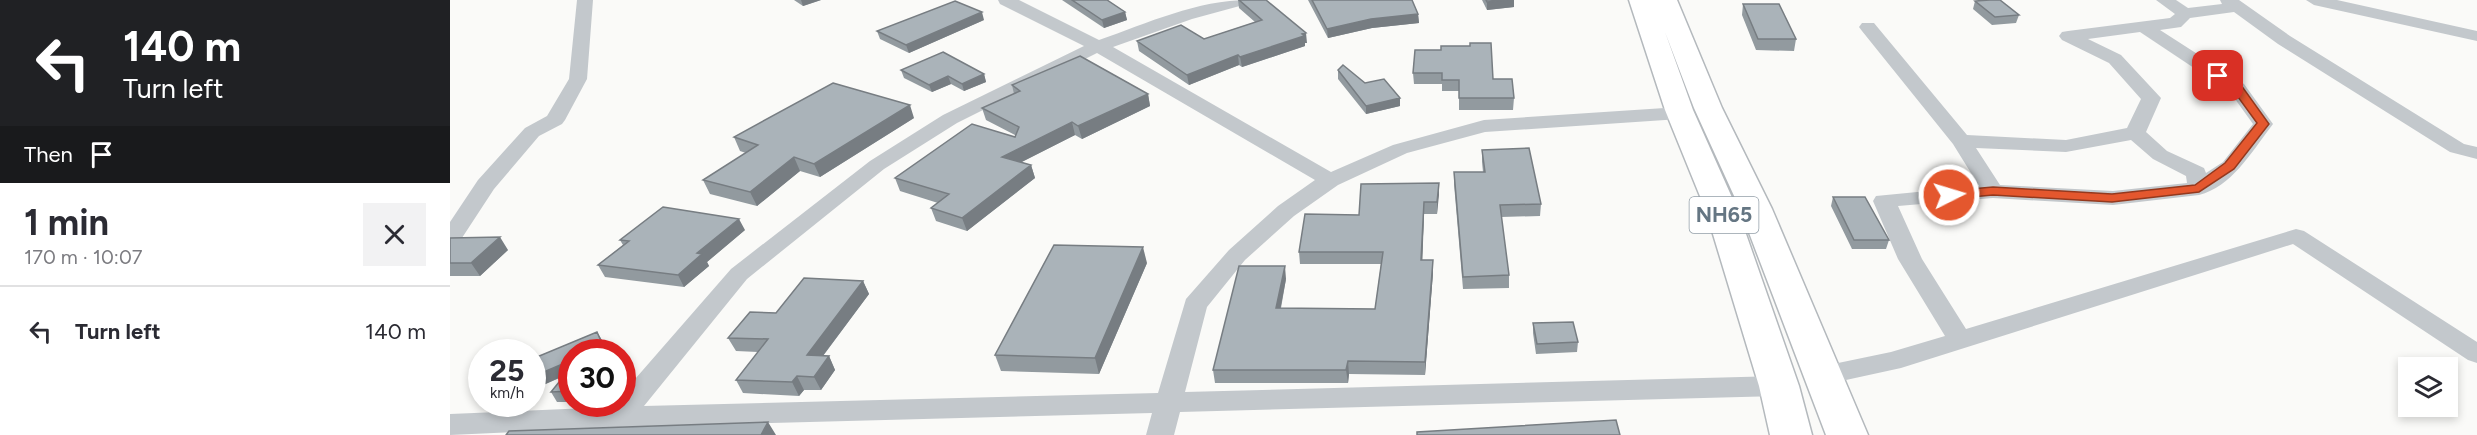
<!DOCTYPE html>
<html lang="en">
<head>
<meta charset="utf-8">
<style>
	:root { --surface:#fff; --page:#f2f2f3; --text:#2b2b33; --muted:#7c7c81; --line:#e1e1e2 }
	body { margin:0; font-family:Figtree,sans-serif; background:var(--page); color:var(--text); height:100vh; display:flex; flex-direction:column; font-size:22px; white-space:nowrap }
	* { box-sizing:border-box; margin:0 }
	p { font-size:20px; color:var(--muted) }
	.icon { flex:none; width:33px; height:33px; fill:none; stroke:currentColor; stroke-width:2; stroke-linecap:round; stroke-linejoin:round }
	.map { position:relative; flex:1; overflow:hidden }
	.panel { display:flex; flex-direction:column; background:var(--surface); width:450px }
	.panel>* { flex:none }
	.guide { background:#202124; color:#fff; overflow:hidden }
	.tools { position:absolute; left:1948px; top:357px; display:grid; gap:12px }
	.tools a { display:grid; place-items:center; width:60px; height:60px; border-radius:0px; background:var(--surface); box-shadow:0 3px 9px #0003; font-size:30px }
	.speed { position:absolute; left:18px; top:339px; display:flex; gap:12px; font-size:30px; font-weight:700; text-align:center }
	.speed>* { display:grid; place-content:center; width:78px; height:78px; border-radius:50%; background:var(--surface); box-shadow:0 3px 9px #0003; line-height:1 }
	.speed small { font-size:15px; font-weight:400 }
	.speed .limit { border:9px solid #d22; background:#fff; color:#111 }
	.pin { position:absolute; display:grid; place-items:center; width:51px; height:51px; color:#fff; margin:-26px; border-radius:12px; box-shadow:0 3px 9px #0006 }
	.me { position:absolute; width:66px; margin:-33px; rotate:85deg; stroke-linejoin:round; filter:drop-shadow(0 0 4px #0008) }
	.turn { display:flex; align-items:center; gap:21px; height:126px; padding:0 24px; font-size:27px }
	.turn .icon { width:78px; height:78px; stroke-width:2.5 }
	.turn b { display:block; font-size:42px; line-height:51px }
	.then { display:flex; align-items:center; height:57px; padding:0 24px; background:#0003; gap:12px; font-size:22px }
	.round { display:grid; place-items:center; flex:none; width:63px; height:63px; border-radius:0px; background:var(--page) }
	.overview { display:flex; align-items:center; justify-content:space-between; height:102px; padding:0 24px }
	h1 { font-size:36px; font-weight:700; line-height:45px }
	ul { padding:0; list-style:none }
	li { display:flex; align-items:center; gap:18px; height:90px; padding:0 24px; border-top:2px solid var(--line) }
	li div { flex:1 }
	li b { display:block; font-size:22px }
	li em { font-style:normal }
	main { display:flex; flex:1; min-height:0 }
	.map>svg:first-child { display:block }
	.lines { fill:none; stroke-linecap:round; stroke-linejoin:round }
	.trunk-casing { stroke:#b4b9bd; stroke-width:3 }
	.minor { fill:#c3c8cc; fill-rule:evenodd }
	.trunk { fill:#fff; fill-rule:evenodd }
	.wall { fill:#929a9f }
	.shaded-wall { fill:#777d82 }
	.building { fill:#aab3b9; stroke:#777d82; stroke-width:1.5 }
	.route { fill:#e4572e; stroke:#94391e; stroke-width:1.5 }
	.labels { text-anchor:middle; stroke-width:6; stroke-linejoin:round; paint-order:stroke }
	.shield { fill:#fff; stroke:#939fa8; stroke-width:1.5 }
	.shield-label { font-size:21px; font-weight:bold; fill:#657683 }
</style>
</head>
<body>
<main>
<section class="panel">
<div class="guide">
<div class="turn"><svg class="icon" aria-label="left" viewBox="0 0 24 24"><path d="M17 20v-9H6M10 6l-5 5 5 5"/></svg><div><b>140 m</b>Turn left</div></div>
<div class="then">Then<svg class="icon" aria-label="arrive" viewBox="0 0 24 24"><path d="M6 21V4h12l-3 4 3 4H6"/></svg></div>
</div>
<div class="overview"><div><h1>1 min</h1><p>170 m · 10:07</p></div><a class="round"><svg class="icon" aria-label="close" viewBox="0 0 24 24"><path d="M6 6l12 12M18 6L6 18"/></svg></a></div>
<ul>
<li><svg class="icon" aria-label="left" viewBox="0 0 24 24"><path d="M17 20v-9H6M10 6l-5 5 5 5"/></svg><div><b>Turn left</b></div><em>140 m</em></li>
</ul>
</section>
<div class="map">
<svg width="2027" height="435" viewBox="0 0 2027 435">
	<rect width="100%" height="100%" fill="#fafaf8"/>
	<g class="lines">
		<defs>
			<path id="trunk" d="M1179,0H1227L1272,108L1322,209L1418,435H1376L1290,209L1244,108L1215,32L1243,110L1288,211L1349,386L1362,435H1320L1309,386L1256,211L1215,110Z"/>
		</defs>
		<!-- trunk casing -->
		<use href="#trunk" class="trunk-casing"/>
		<!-- minor -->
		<path class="minor" d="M127,0H143L137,79L115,120L112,124L89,136L44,189L8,244L0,246V222L28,180L75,128L97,116L119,79Z
			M548,0H569L649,40C698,23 747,0 799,0L797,4L742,19L663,47L881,172L943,145L1034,120L1230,107L1237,109L1240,113L1237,117L1230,119L1035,132L957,153L888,185L844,216L795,260L757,307L735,392L1329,376L1339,379L1343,386L1339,393L1329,396L730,412L724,435H696L702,413L169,427L0,435V414L161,407L164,404H172V394L281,269L420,161L493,115L634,46L550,4ZM647,53L865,180L828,206L779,250L736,299L708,393L194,406L297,279L434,169L507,123Z
			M1706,0H1726L1738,8L1772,4L1770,0H1789L1840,36L2014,144L2027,147V159L2000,152L1828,44L1784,12L1740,18L1731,27L1710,30L1794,84L1823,124L1820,128C1801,153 1781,187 1749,195L1663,205L1543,198L1448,206L1472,259L1516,329L1846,229L1854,231L2027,342V363L2018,360L1843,244L1451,368L1373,385L1364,382L1360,375L1364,368L1441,352L1495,336L1448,259L1423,201L1426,196L1529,186L1503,144L1412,31L1409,27L1412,23H1424L1517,135L1616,140L1677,128L1691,99L1659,63L1612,40L1609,36L1612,32L1618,31L1720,18L1725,14ZM1690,32L1780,92L1803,124L1773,162L1756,173L1754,168L1717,151L1696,132L1711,98L1671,55L1638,39ZM1681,140L1703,159L1736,176L1737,183L1663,191L1550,185L1526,148L1616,152Z
			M1856,0H1887L2027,31V41L1864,5Z"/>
		<!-- trunk -->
		<use href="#trunk" class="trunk"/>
	</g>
	<!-- wall -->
	<path class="wall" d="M344,0H371L353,6Z
		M612,0H657L675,12L677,20L654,28Z
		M788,0H816L857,43H855V46L792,67L789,65L739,85L689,51L687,41L754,39L805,22L789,8Z
		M858,0H962L968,14L969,23L922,28L878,38Z
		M1032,0H1064V7L1037,10Z
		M1525,1L1569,15L1566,23L1542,25L1523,9Z
		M1293,4L1346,39L1344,51L1306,50L1292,15Z
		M534,20L459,53L430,39L427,31Z
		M965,50L1043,79L1064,98L1063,110H1009V91H992V84H964L963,73Z
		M451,70L534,74L536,82L514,91L501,84L482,92L454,78Z
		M888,70L915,83L950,98V106L916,114L888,79Z
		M562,85L698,94L700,106L632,139L625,135L571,162L581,165L585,178L517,231L486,221L481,208L488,203L450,191L445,178L565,137V135L536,120L532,108L564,94Z
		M464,118L370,177L350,171L307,206L260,194L253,180L296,153L290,151L284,137Z
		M1032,150L1091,204L1090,216L1051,217L1059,275V288L1013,289L1004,184V172H1033L1032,162Z
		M989,183L987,214H974L972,260H983V273L975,375L899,374L898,383H765L763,370L836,279L831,308L925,309L931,264H850L849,252L909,215Z
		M1383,197L1439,240L1436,249H1402L1381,206Z
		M295,230L257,262L259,266L234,287L155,277L148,265L173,245L170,240Z
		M0,238L58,250L30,276H0Z
		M697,263L649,374L551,371L545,355Z
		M413,281L419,294L373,356H379L385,370L371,390H354L349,396L293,393L286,380L308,352L286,351L278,338L326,313Z
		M1083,323L1128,342L1127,352L1086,354L1083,333Z
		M147,332L153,342L157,352H122V402H107L101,392L114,376L82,390V359Z"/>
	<!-- shaded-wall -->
	<path class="shaded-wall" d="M351,0H371L353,6Z
		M1057,0H1064V7L1037,10V2Z
		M532,12L534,20L459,53L456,45Z
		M675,12L677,20L654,28L652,20Z
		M968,14L969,23L922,28L878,38L877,29L921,19Z
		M856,33L857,43H855V46L792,67L790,57Z
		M788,55L789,65L739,85L737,75Z
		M534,74L536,82L514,91L512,84Z
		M498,76L501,84L482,92L479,85Z
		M698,94L700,106L632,139L628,126Z
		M950,98V106L916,114V106Z
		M460,105L464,118L370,177L364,164Z
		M622,122L625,135L556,170L552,157Z
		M344,157L350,171L307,206L300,192Z
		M581,165L585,178L517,231L512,218Z
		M989,183V195L987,214V202Z
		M974,202V214L972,272L971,260Z
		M289,219L295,230L257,262L259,266L234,287L228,275L247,253Z
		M50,237L58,250L30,276L21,263Z
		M693,247L697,263L649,374L645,358Z
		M983,260V273L975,375V362Z
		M835,266L836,279L828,321L826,308Z
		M413,281L419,294L363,369L357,355Z
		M147,332L153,342L157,352H138Z
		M379,356L385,370L371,390L364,377Z
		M122,360V372L82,390V377Z
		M898,361L899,374L898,383L896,370Z
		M347,376L354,390L349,396L342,382Z
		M318,422L326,435H311Z"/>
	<!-- building -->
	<path class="building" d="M622,0H657L675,12L652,20Z
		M789,0H816L856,33L852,34L854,36L790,57L788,55L737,75L687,41L731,25L754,39L812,20Z
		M862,0H962L968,14L921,19L877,29Z
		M1036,0H1057L1037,2Z
		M1540,0H1550L1569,15L1545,17L1525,1Z
		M505,1L532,12L456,45L427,31Z
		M1293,4H1329L1346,39H1308Z
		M1020,43H1041L1043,79H1062L1064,98H1009V80H992V73H963L965,50H991V46H1020Z
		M493,52L534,74L512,84L498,76L479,85L451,70Z
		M630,56L698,94L628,126L622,122L552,157L581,165L512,218L481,208L499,194L445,178L522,124L565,137L569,127L532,108L570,91L562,85Z
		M893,65L915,83L934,79L950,98L916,106L888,70Z
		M383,83L460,105L364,164L344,157L300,192L253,180L308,145L284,137Z
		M1079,148L1091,204L1050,205L1059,275L1013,277L1004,172H1035L1032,150Z
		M989,183L987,202H974L971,260H983L975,362L898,361L896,370H763L789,266H835L826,308L925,309L933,252H849L855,214L909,215L911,184Z
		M1383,197H1415L1439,240H1404Z
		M213,207L289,219L247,253L252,254L228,275L148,265L179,241L170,240Z
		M50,237L21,263H0V238Z
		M604,245L693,247L645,358L545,355Z
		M354,278L413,281L357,355L379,356L364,377L347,376L342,382L286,380L318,339L278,338L300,312L326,313Z
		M1123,322L1128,342L1087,344L1083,323Z
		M147,332L153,346L138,352H122V360L82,377V359Z
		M122,366V391L101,392Z
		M1166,420L1170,435H967V432Z
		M318,422L311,435H56L59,431Z"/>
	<!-- route -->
	<path class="route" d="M1768,72L1791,85L1819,124L1784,169L1749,192L1662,202L1543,195L1499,199L1493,195L1499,191L1543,187L1662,194L1745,185L1775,163L1807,123L1783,90L1764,78L1763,76Z"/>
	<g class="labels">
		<!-- shield labels -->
		<rect class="shield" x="1239.5" y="197" width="69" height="36" rx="4.5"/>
		<g class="shield-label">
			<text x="1274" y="222">NH65</text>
		</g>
	</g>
</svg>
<div class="tools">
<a><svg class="icon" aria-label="layers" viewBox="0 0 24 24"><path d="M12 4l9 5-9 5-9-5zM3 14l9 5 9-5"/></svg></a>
</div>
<div class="speed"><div>25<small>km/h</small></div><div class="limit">30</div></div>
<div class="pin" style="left:1768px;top:76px;background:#d93025"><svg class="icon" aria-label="arrive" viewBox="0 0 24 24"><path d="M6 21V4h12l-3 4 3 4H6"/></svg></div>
<svg class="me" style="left:1499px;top:195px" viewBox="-20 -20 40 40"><circle r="17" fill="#e4572e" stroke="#fff" stroke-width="3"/><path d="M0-11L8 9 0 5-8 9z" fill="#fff"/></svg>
</div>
</main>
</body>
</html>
